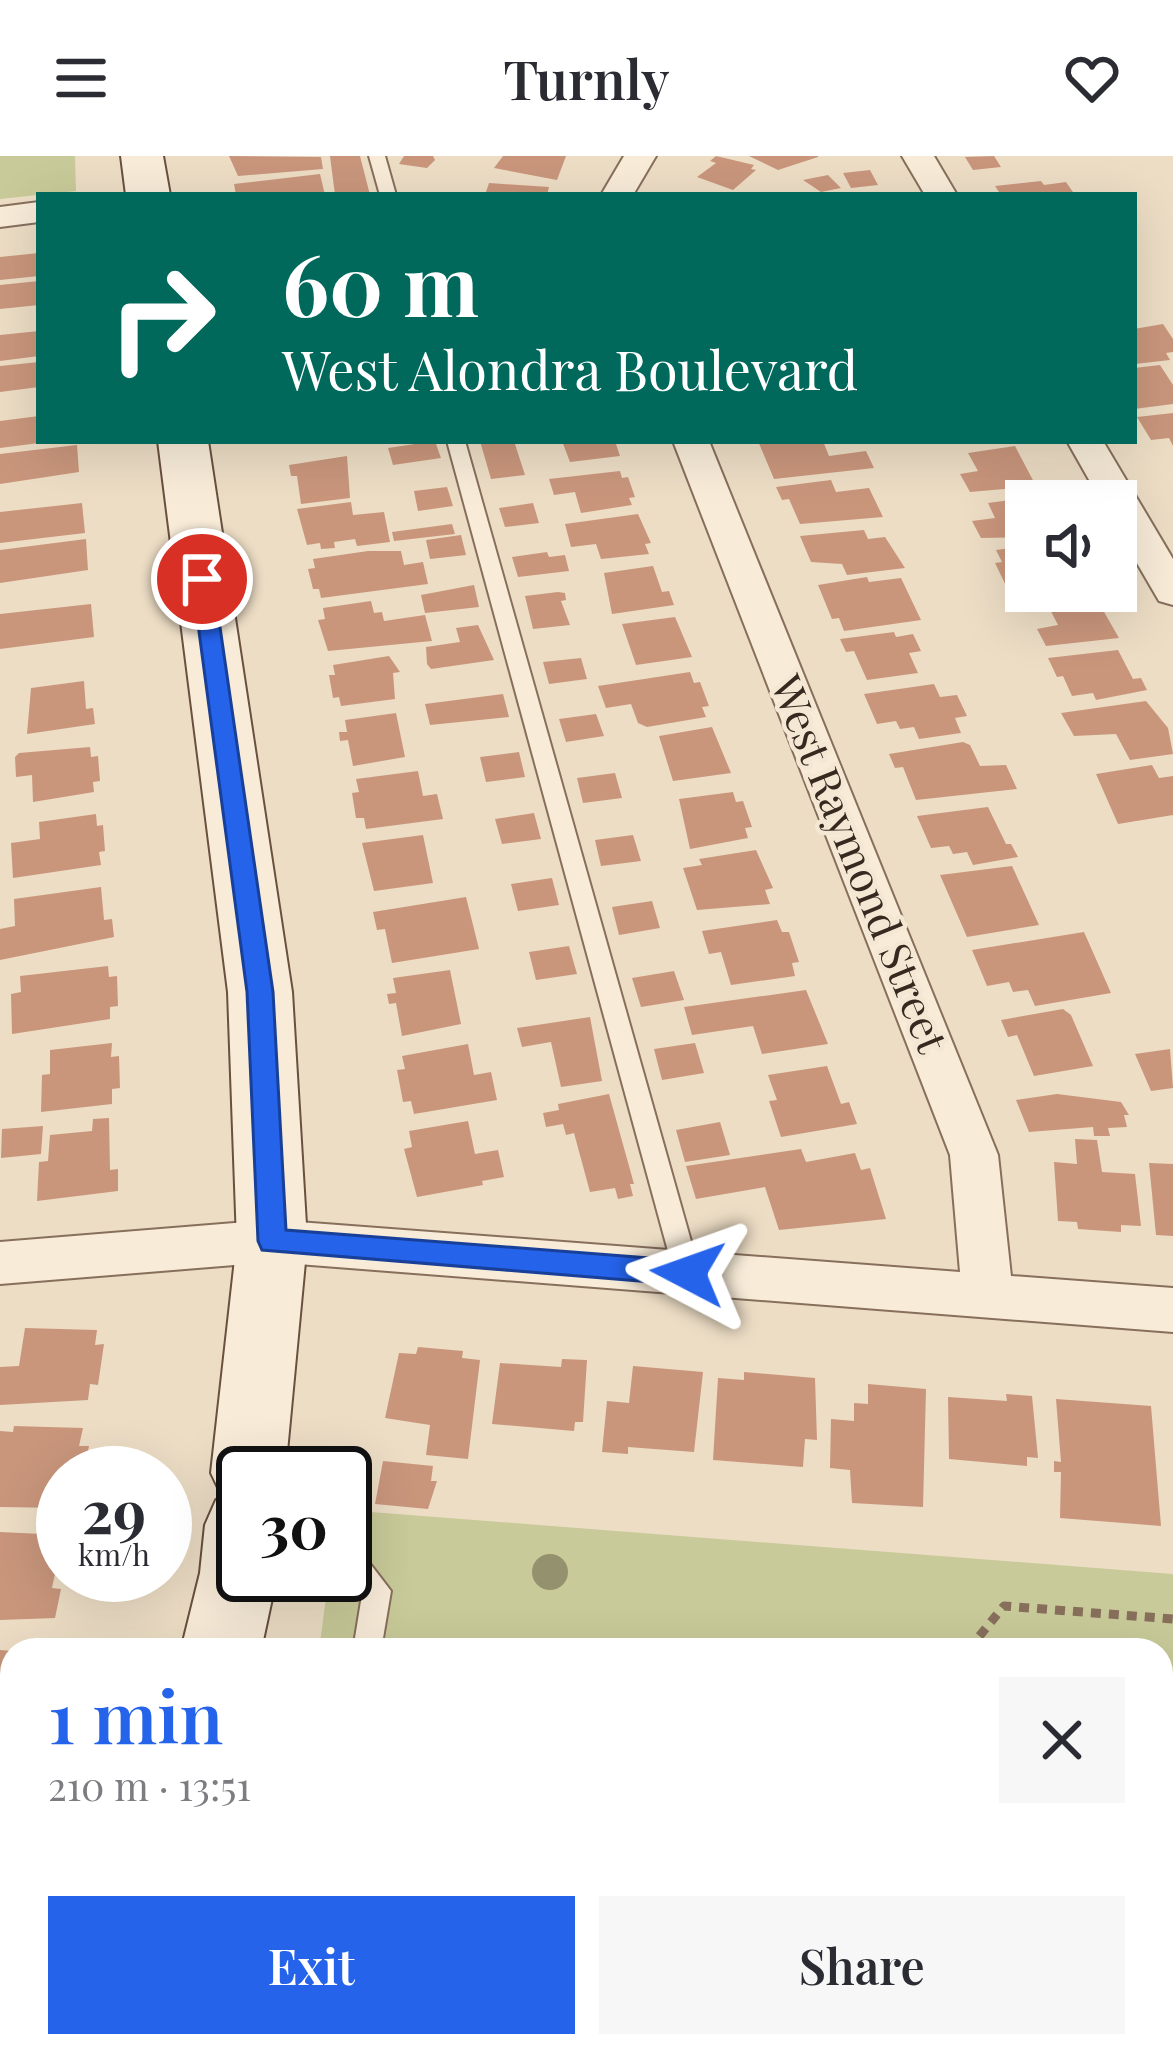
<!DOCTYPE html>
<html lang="en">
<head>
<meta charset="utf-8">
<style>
	:root { --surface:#fff; --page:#f7f7f7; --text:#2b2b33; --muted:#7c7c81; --accent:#2563eb }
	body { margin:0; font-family:"Playfair Display",serif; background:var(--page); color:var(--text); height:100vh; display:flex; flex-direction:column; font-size:45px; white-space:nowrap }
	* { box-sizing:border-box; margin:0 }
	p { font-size:39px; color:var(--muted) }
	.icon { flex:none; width:66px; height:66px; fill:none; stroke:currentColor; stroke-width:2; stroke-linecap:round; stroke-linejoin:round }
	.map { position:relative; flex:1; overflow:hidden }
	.sheet { position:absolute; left:0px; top:1482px; width:1173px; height:420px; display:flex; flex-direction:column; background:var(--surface); border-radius:36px 36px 0 0; box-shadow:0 12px 48px #0002 }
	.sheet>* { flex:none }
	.banner { position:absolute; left:36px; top:36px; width:1101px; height:252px; border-radius:0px; box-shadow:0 12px 48px #0002; background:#00695c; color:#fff; overflow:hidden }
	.tools { position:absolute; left:1005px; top:324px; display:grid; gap:24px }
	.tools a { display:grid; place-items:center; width:132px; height:132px; border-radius:0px; background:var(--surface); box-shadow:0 12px 48px #0002; font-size:60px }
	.speed { position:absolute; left:36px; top:1290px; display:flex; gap:24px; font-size:60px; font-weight:700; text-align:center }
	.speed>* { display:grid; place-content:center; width:156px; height:156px; border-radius:50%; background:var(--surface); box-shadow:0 12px 48px #0002; line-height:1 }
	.speed small { font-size:30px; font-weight:400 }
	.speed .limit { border:6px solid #111; border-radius:18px; background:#fff; color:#111 }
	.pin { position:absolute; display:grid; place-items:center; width:102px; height:102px; color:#fff; margin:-51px; border:6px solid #fff; border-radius:50%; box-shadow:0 3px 12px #0007 }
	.me { position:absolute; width:132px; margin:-66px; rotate:274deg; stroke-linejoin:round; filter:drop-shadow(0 0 9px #0008) }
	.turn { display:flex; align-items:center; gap:42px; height:252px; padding:0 48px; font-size:54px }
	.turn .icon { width:156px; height:156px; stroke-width:2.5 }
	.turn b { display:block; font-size:84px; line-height:102px }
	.round { display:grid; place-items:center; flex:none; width:126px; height:126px; border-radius:0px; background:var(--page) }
	.head { display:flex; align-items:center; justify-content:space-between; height:204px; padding:0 48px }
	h1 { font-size:72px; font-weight:600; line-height:90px; color:var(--accent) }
	.primary-button { display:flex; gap:24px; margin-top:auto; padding:24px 48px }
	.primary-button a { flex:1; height:138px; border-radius:0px; background:var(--accent); color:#fff; font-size:48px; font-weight:600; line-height:138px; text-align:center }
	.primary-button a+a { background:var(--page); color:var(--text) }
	header { display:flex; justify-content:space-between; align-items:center; height:156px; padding:0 48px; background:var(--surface); font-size:54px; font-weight:600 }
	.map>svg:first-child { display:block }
	.green { fill:#c9ca99 }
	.building { fill:#c9967c }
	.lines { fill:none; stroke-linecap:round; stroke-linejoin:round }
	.service-casing { stroke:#876f5c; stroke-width:4 }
	.minor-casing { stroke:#876f5c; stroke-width:4 }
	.secondary-casing { stroke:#69503f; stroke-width:4 }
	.path { stroke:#876f5c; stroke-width:9; stroke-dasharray:10 8; stroke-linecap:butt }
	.service { fill:#f8ebd8; fill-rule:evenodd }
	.minor { fill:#f8ebd8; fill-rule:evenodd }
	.secondary { fill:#f8ebd8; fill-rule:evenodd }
	.tree { fill:#94916e }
	.route { fill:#2563eb; stroke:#184099; stroke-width:3 }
	.labels { text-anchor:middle; stroke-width:9; stroke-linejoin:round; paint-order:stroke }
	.street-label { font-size:42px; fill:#37291f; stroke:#f4e8d4 }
</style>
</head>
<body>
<header><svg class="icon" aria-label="menu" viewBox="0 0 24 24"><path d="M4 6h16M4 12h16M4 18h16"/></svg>Turnly<svg class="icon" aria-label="heart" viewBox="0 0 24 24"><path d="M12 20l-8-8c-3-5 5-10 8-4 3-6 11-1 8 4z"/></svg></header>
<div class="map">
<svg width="1173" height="1902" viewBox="0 0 1173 1902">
	<rect width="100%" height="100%" fill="#edddc5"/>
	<!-- green -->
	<path class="green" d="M0,0H75L76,35L0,43Z
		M345,1354L1173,1418V1902H242L246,1890H1161V1494H319L329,1419H345Z"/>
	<!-- building -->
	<path class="building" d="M229,0L321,1L323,13L238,20Z
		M330,0H360L370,39H335Z
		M404,0H433L435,4L427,12L399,8Z
		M503,0H566L557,24L494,12Z
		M716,0L754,9L751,13L756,14L733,34L697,21L716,7L710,5Z
		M749,0H818V1L778,14Z
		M994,0L1001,11L973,14L965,1Z
		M870,14L878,29L851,32L843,17Z
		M320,18L325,39H236L234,28Z
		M828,19L841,32L821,36L803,24Z
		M1041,25L1044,29L1066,26L1075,39H1001L995,30Z
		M489,27L549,31L547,39H485Z
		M39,97V120L0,124V101Z
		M39,125V149L0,153V129Z
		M1163,168L1173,183V196L1166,197L1170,204L1135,208L1134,173Z
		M39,175V200L0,205V179Z
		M39,206V231L0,236V210Z
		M1160,209L1173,229V248L1134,253V212Z
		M1173,257V290L1169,282L1151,284L1137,261Z
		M39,260V287L0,292V265Z
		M435,285L441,302L393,309L388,292Z
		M480,285H514L525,319L491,323Z
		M562,285H615L620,300L570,306Z
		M758,285H823L829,300L866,295L874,312L774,323Z
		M77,289L79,316L0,328V298Z
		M1015,290L1036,330L970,336L960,318L978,315L968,297Z
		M347,300L350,342L301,348L297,320H291L289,309Z
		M620,315L622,322L628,321L635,341L629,342L632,349L581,357L575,336L554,339L549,323Z
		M831,324L836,336L869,332L883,361L800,368L789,343L782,344L776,331Z
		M447,331L453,350L418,355L414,335Z
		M1026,342V381L981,382L972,365L995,362L988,347Z
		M351,346L353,359L384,356L390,386L357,390L355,383L334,386L335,392L321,393L320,387L307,389L297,353Z
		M82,347L85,377L0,387V356Z
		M533,347L539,367L505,371L499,352Z
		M638,358L651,387L645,388L649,398L601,403L596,388L571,391L565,368Z
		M452,368L455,378L394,385L392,376Z
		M864,374L868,383L885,381L905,412L847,419L842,408L811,406L800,380Z
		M461,379L466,399L430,403L426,384Z
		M86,383L88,414L0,427V394Z
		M1026,390V435L1010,438L995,407L1002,406L996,394Z
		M368,395H401L404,409L423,406L428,428L321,442L319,433H313L308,413L315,412L313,403Z
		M547,396L549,401L565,399L569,415L518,421L512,401Z
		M653,410L662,436L669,435L674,449L612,458L604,417Z
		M867,421L869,426L901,422L921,464L844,475L839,462L832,463L818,429Z
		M474,429L479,451L425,457L421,439Z
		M1092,435L1119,482L1046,490L1037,473L1058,469L1044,442Z
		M558,436L565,437L566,444L561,445L570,469L533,473L525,440Z
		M371,445L374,457L382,456L384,465L425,459L432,485L328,495L318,464L325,463L323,452Z
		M91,448L94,481L0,493V458Z
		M675,461L692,501L636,509L622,468Z
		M478,469L494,504L431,513L427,508L426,491L460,486L456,472Z
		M894,476L896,481L913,478L921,495L909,497L918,517L867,524L854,495L846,496L840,483Z
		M1118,494L1133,523L1141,522L1147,534L1096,544L1093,537L1072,540L1063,520L1057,521L1048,502Z
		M389,500L400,516L393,517L395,543L341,550L339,541L333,542L329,519H335L333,509Z
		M581,502L587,523L549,528L543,506Z
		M690,516L694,527L700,526L709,550L702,551L706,561L647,571L638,567L631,548L606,552L598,530Z
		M84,525L86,553L93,552L95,568L27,578L31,532Z
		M934,528L940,541L957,539L967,560L955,562L961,577L919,583L914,571L900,573L896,565L877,568L864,538Z
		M503,538L509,561L430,569L425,548Z
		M1146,545L1168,572L1173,598L1130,604L1116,578L1074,580L1061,557Z
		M396,557L405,601L353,610L348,584L340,585L339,576H347L345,564Z
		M596,558L604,580L566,586L559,563Z
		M712,571L731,617L673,625L659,580Z
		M963,586L970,589L980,610L1006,609L1017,633L916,644L903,611L895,612L889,598Z
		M90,591L91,601L98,600L100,625L93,626L94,636L33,646L32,619L16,621L15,601L19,597Z
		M519,596L525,621L486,626L480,601Z
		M1152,609L1159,622L1173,620V659L1118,668L1096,618Z
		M418,615L423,640L437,638L443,663L366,673L364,662H356L352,637L359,636L356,623Z
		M615,617L622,642L583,647L577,622Z
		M733,636L736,646L743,645L752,671L745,672L748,682L690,693L679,643Z
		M988,651L1006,688H1011L1018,701L973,709L967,696L953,698L949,690L931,692L917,660Z
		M534,657L541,683L502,688L495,663Z
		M96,658L97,670L103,669L105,695L99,696L101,709L13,722L11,687L40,683L39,666Z
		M423,679L433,727L374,735L362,687Z
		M633,679L641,705L601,710L595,684Z
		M756,694L773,732L765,734L770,748L697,754L683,712L702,709L699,703Z
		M1012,710L1039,769L967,781L940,719Z
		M552,722L559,749L518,755L511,728Z
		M101,731L104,764L112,763L114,781L0,804V773L15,770L14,743Z
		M466,741L479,793L392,807L385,773L377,774L373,756Z
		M652,745L660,772L619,779L612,751Z
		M777,764L782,776H789L799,806L792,807L795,820L731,829L721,796L709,798L702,775Z
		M1084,776L1111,837L1035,850L1028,834L1013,836L1009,826L987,830L972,794Z
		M569,790L577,818L536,824L529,796Z
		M108,810L109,821L117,820L118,850L110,851V863L12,878L11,838L21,836L20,820Z
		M450,814L461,868L402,880L396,847L389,848L387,838L396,837L393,822Z
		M674,815L684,844L641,851L632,822Z
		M806,834L828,888L762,898L753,870L692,879L684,851Z
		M1063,853L1071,859L1093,910L1034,920L1017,879L1008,881L1001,864Z
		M590,861L602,925L561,931L551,886L522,891L517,872Z
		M112,887L111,901L119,900L120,932L112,933V948L41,956L42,919L50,918V894Z
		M695,887L704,917L662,924L654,893Z
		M468,888L474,919L491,916L497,944L414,958L411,945L403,946L397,914L405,913L402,900Z
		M1170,893L1173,932L1151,935L1135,898Z
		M827,910L841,948L849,946L857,968L781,981L769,945L777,944L768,919Z
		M609,938L634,1028H630L633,1040L618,1043L615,1032L590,1036L574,977L566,979L563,968L546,971L543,957L559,954L558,948Z
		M1057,938L1121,946L1129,959H1124L1127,971L1108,972L1110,980H1094L1093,971L1029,976L1016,944Z
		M109,962L110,1014L118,1013V1035L37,1045L39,1006L48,1005L50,979L92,975L93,963Z
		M468,965L475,998L498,994L504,1021L482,1025L483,1029L417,1041L404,993L412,991L409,975Z
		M720,966L730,999L685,1006L676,974Z
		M43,970L41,998L1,1002L2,973Z
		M1075,983L1097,984L1102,1016L1135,1018L1141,1070L1121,1069V1076L1078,1073L1077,1066L1058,1065L1054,1006L1077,1008Z
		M801,993L806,1006L855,997L861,1014L870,1012L886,1063L779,1074L765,1031L696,1043L686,1010Z
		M1149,1007L1173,1008V1080L1156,1079Z
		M25,1172L97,1174L95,1189L104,1188L98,1229L90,1228L88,1244L0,1249V1211L19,1210Z
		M418,1191L463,1195L462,1202L480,1204L468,1303L426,1299L430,1269L385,1262L399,1197L416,1198Z
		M562,1203L587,1204L583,1266H575L574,1275L492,1268L500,1207L561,1211Z
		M633,1210L703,1216L694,1296L628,1291V1298L602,1296L607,1245L629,1247Z
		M744,1216L815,1222L817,1284L805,1283L803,1311L713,1304L718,1222L744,1224Z
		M868,1228L926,1233L923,1351L852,1347L850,1314L830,1312L831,1263L854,1265V1247L868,1248Z
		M1006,1238L1032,1240L1038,1302L1027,1301V1310L949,1303L948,1241L1007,1245Z
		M1056,1243L1151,1250L1161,1370L1060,1362L1061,1316H1054V1305L1061,1306Z
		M14,1270L83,1272L79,1290H89L84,1317H63V1352L0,1351V1275L13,1276Z
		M383,1305L433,1310L431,1325H437L428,1353L375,1348Z
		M0,1376L63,1379L52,1432L61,1433L55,1462L0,1464Z
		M0,1494L12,1495L9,1590L0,1589Z"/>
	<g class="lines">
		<defs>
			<path id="service" d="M369,0H385L396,39H380Z
				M447,285H465L700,1117L696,1125L687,1128L678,1125L674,1117Z
				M345,1384L355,1388L391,1435L381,1494H353L362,1439L345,1418Z
				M284,1890H316L313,1902H281Z"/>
			<path id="minor" d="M624,0H656L633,39H601Z
				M902,0H934L957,39H925Z
				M39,46V66L0,71V51Z
				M673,285H709L998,999L1011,1120L1173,1132V1176L272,1106L0,1128V1086L272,1064L960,1116L950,999Z
				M1067,285H1103L1173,403V449L1159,445L1116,371V345H1101Z"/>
			<path id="secondary" d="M121,0H163L170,39H126Z
				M158,285H208L292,836L307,1085L285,1317H243V1419H277L261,1494H181L200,1417L205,1369L216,1344L223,1342L211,1317L237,1085L228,836Z
				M83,1890H171L169,1902H79Z"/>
		</defs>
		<!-- service casing -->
		<use href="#service" class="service-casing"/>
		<!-- minor casing -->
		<use href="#minor" class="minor-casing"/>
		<!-- secondary casing -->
		<use href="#secondary" class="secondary-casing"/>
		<!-- path -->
		<path class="path" d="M968,1494L1004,1450L1173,1463
			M787,1890V1902
			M901,1890V1902
			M938,1890L939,1902
			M1018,1890V1902"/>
		<!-- service -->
		<use href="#service" class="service"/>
		<!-- minor -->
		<use href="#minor" class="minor"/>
		<!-- secondary -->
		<use href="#secondary" class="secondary"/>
	</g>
	<!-- trees -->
	<circle class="tree" cx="550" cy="1416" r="18"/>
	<!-- route -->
	<path class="route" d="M202,416L213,423L273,836L286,1074L688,1105L698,1109L702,1117L698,1126L688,1129L262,1094L258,1085L247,836L192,423Z"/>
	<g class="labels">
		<!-- street labels -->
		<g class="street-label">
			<text transform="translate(859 708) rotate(68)" y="15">West Raymond Street</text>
		</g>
	</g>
</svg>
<div class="tools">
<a><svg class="icon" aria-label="sound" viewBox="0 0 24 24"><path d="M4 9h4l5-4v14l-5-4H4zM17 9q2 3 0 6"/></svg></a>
</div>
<div class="speed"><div>29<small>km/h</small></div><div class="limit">30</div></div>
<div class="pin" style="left:202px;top:423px;background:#d93025"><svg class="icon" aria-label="arrive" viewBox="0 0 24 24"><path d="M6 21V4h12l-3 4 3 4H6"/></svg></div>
<svg class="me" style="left:688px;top:1117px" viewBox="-20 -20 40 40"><path d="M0-17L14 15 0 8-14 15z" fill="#2563eb" stroke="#fff" stroke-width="4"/></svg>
<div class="banner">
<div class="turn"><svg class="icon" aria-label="right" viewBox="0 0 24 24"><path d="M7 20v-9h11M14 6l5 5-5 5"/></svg><div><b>60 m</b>West Alondra Boulevard</div></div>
</div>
<section class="sheet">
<div class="head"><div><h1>1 min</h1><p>210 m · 13:51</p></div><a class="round"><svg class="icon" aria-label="close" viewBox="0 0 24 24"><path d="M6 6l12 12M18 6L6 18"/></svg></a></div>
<div class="primary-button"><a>Exit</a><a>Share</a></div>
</section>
</div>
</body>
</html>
